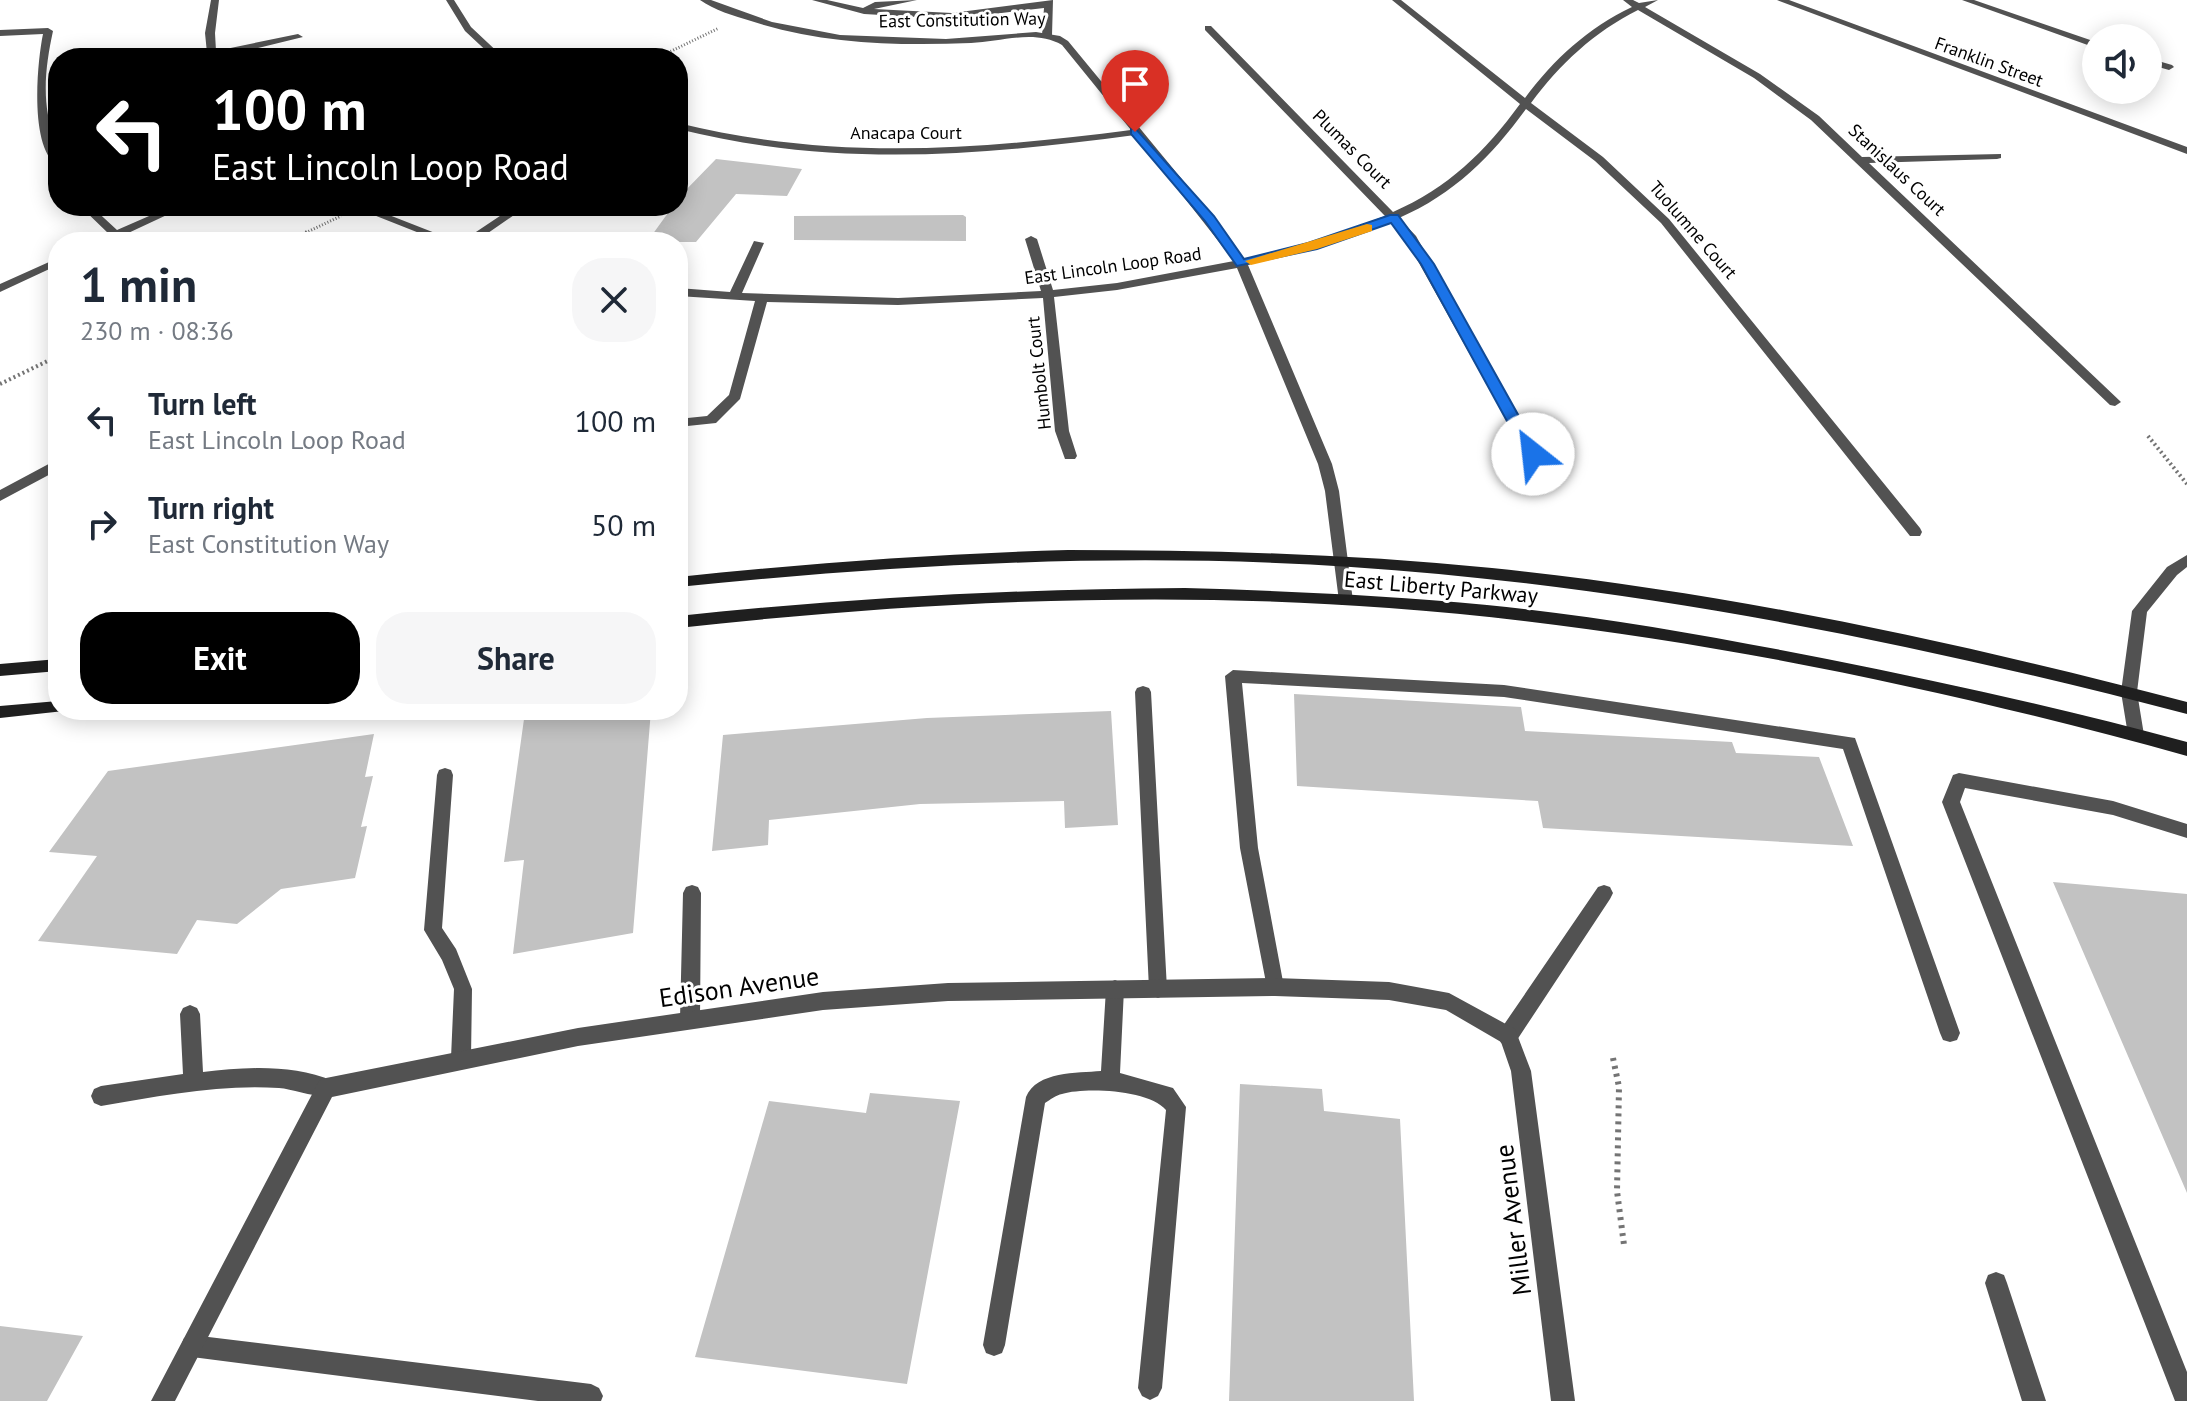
<!DOCTYPE html>
<html lang="en">
<head>
<meta charset="utf-8">
<style>
	:root { --surface:#fff; --page:#f6f6f7; --text:#1f2937; --muted:#747a83; --accent:#000 }
	body { margin:0; font-family:"PT Sans",sans-serif; background:var(--page); color:var(--text); height:100vh; display:flex; flex-direction:column; font-size:30px; white-space:nowrap }
	* { box-sizing:border-box; margin:0 }
	p { font-size:26px; color:var(--muted) }
	.icon { flex:none; width:44px; height:44px; fill:none; stroke:currentColor; stroke-width:2; stroke-linecap:round; stroke-linejoin:round }
	.map { position:relative; flex:1; overflow:hidden }
	.side { position:absolute; left:48px; top:232px; width:640px; height:488px; display:flex; flex-direction:column; background:var(--surface); border-radius:32px; box-shadow:0 4px 20px #0003 }
	.side>* { flex:none }
	.guide { position:absolute; left:48px; top:48px; width:640px; height:168px; border-radius:32px; box-shadow:0 4px 20px #0003; background:#000; color:#fff; overflow:hidden }
	.fabs { position:absolute; left:2082px; top:24px; display:grid; gap:16px }
	.fabs a { display:grid; place-items:center; width:80px; height:80px; border-radius:50%; background:var(--surface); box-shadow:0 4px 20px #0003; font-size:40px }
	.pin { position:absolute; display:grid; place-items:center; width:68px; height:68px; color:#fff; margin:-82px -34px; border-radius:50% 50% 50% 0; rotate:-45deg; box-shadow:0 0 8px #0007 }
	.pin .icon { rotate:45deg }
	.me { position:absolute; width:88px; margin:-44px; rotate:331deg; stroke-linejoin:round; filter:drop-shadow(0 0 6px #0008) }
	.turn { display:flex; align-items:center; gap:28px; height:168px; padding:0 32px; font-size:36px }
	.turn .icon { width:104px; height:104px; stroke-width:2.5 }
	.turn b { display:block; font-size:56px; line-height:68px }
	.round { display:grid; place-items:center; flex:none; width:84px; height:84px; border-radius:32px; background:var(--page) }
	.summary { display:flex; align-items:center; justify-content:space-between; height:136px; padding:0 32px }
	h1 { font-size:48px; font-weight:700; line-height:60px }
	.action { display:flex; gap:16px; margin-top:auto; padding:16px 32px }
	.action a { flex:1; height:92px; border-radius:32px; background:var(--accent); color:#fff; font-size:32px; font-weight:700; line-height:92px; text-align:center }
	.action a+a { background:var(--page); color:var(--text) }
	ul { padding:0; list-style:none }
	li { display:flex; align-items:center; gap:24px; height:104px; padding:0 32px }
	li div { flex:1 }
	li b { display:block; font-size:30px }
	li em { font-style:normal }
	.map>svg:first-child { display:block }
	.building { fill:#c2c2c2 }
	.lines { fill:none; stroke-linecap:round; stroke-linejoin:round }
	.path-far2 { stroke:#747474; stroke-width:3; stroke-dasharray:1 2; stroke-linecap:butt }
	.path-far1 { stroke:#747474; stroke-width:4; stroke-dasharray:2 3; stroke-linecap:butt }
	.path { stroke:#747474; stroke-width:6; stroke-dasharray:3 5; stroke-linecap:butt }
	.lane { fill:#525252; fill-rule:evenodd }
	.street { fill:#525252; fill-rule:evenodd }
	.secondary { fill:#1f1f1f; fill-rule:evenodd }
	.route { fill:#1a73e8; stroke:#114b97; stroke-width:2 }
	.slow { fill:#f59e0b }
	.labels { text-anchor:middle; stroke-width:6; stroke-linejoin:round; paint-order:stroke }
	.far-street-label { font-size:18px; fill:#000; stroke:#fff }
	.street-label { font-size:22px; fill:#000; stroke:#fff }
	.near-street-label { font-size:26px; fill:#000; stroke:#fff }
</style>
</head>
<body>
<div class="map">
<svg width="2187" height="1401" viewBox="0 0 2187 1401">
	<rect width="100%" height="100%" fill="#fff"/>
	<!-- building -->
	<path class="building" d="M716,159L802,169L787,196L736,194L696,242H647L673,206H678L682,194Z
		M963,215L966,217V241L794,240V216Z
		M1294,694L1521,707L1525,731L1732,742L1736,753L1819,757L1853,846L1543,828L1538,801L1297,786Z
		M537,710H651L633,933L513,954L524,860L504,862L525,712Z
		M1111,711L1118,825L1065,828L1064,801L920,804L769,820L768,845L712,851L723,735L927,718Z
		M374,734L365,777L373,776L361,827L367,826L355,878L281,889L237,924L197,920L177,954L38,941L97,856L49,852L108,771Z
		M2053,882L2187,894V1193Z
		M1240,1084L1322,1089L1324,1111L1400,1119L1414,1401H1229Z
		M870,1093L960,1101L907,1384L695,1357L769,1101L866,1113Z
		M0,1326L83,1336L47,1401H0Z"/>
	<g class="lines">
		<!-- path-far2 -->
		<path class="path-far2" d="M657,58L719,28
			M303,234L341,216"/>
		<!-- path-far1 -->
		<path class="path-far1" d="M288,242L307,232
			M0,384L58,356
			M2148,436L2187,484"/>
		<!-- path -->
		<path class="path" d="M1613,1058L1619,1087L1617,1191L1624,1245"/>
		<!-- lane -->
		<path class="lane" d="M812,0H827L863,8L875,2L917,0L874,9L952,13L1053,0L1052,35L1047,38L1042,35L1044,8L952,19L864,14Z
			M1233,670L1504,685L1855,738L1960,1033L1957,1040L1950,1042L1943,1040L1940,1033L1843,749L1504,697L1242,683L1258,848L1284,987L1282,993L1275,996L1268,993L1240,848L1225,676Z
			M1143,686L1149,688L1151,692L1167,989L1165,995L1158,998L1151,995L1149,989L1135,692L1137,688Z
			M445,768L451,770L453,775L442,928L456,949L472,989L471,1058L468,1065L461,1068L454,1065L451,1058L454,989L442,960L424,930L437,775L439,770Z
			M1959,773L2113,801L2187,824V838L2113,815L1965,788L1960,802L2187,1372V1401H2175L1942,802L1953,775Z
			M692,885L698,887L701,893L700,1019L697,1025L690,1028L683,1025L680,1019L683,893L686,887Z
			M1604,885L1610,887L1613,893L1610,899L1515,1043L1508,1045L1501,1043L1498,1036L1501,1029L1598,887Z
			M1115,980L1122,983L1124,989L1120,1073L1173,1088L1186,1107L1162,1388L1158,1396L1150,1400L1142,1396L1138,1388L1166,1110C1149,1090 1086,1087 1062,1094C1056,1095 1050,1100 1045,1103L1005,1345L1002,1353L994,1356L986,1353L983,1345L1026,1097C1037,1071 1077,1073 1101,1071L1106,989L1108,983Z
			M190,1005L197,1008L200,1014L203,1072C246,1067 292,1064 333,1081L336,1088L333,1095C321,1100 294,1089 279,1088C220,1084 159,1096 101,1106L94,1103L91,1096L94,1089L101,1086L183,1074L180,1014L183,1008Z
			M1996,1272L2004,1275L2007,1283L2046,1401H2022L1985,1283L1988,1275Z
			M192,1335L591,1384L599,1388L603,1396L601,1401H538L192,1357L184,1354L181,1346L184,1338Z"/>
		<!-- street -->
		<path class="street" d="M211,0H219L215,33L216,51L298,34L303,37L217,58H192L207,53L205,33Z
			M446,0H454L471,27L504,58H494L465,31Z
			M700,0H711L772,22L840,35L946,39L1036,32L1060,36L1068,41L1213,217L1244,259L1329,237L1385,216L1205,30V26H1211L1393,212C1448,188 1485,152 1520,104L1392,0H1401L1525,98C1554,59 1588,28 1632,7L1623,0H1633L1639,3L1658,0L1645,7L1760,74L1819,116L1862,157L2001,154V158L1997,159L1869,163L2121,402L2115,406L2110,405L1811,120L1754,78L1638,10C1594,32 1560,64 1531,103L1603,157L1669,219L1920,528L1922,532L1920,536H1910L1661,223L1595,161L1526,109C1491,157 1454,194 1399,218L1416,236L1552,477L1550,480H1540L1405,238L1390,222L1337,242L1248,265L1332,464L1339,491L1353,601L1351,605H1341L1339,601L1325,491L1318,464L1237,268L1117,290L1054,297L1069,431L1077,456L1075,459H1065L1055,431L1043,298L898,305L767,302L740,399L716,423L678,427V419L707,416L729,395L755,301L678,296V288L730,292L754,241L764,243L742,293L898,298L1041,291L1025,239L1031,236L1037,239L1053,290L1117,283L1234,261L1135,135C977,156 835,168 678,129V123C833,161 974,150 1131,130L1062,45C1034,29 1001,42 971,43C897,46 822,44 751,21C734,16 714,10 700,0Z
			M1777,0H1789L2187,147V154Z
			M1962,0H1974L2096,42V48Z
			M48,28L53,31C47,59 43,87 48,115C51,133 58,148 58,166C29,149 37,63 43,34L0,36V30Z
			M2148,58L2172,65L2174,67L2169,70L2148,64Z
			M80,206H91L117,230L172,206H186L109,242H94L109,234Z
			M351,206H366L458,242H442Z
			M515,206H527L475,242H461Z
			M58,258V265L0,292V284Z
			M58,459V470L0,501V490Z
			M2187,555V567L2177,575L2147,612L2137,692L2144,735L2142,740H2130L2128,735L2121,692L2132,611L2167,567Z
			M1275,978L1389,982L1449,993L1515,1029L1531,1071L1575,1401H1551L1511,1071L1501,1042L1446,1010L1389,1000L1275,996L948,1001L823,1010L578,1046L332,1097L175,1401H151L319,1081L326,1078L578,1028L823,992L948,983Z"/>
		<!-- secondary -->
		<path class="secondary" d="M1068,550C1210,550 1351,554 1492,568C1727,592 1958,642 2187,702V714C1912,642 1635,586 1351,567C1126,552 902,564 678,587V577C808,563 938,554 1068,550Z
			M1185,588C1286,591 1386,595 1487,605C1601,616 1715,637 1827,659C1948,683 2068,710 2187,742V756C1927,684 1658,628 1389,608C1152,590 914,602 678,628V616C847,598 1015,589 1185,588Z
			M58,659V671L0,676V664Z
			M58,701V710L64,711L0,718V706Z"/>
	</g>
	<!-- route -->
	<path class="route" d="M1135,128L1214,216L1244,259L1308,243L1390,215H1398L1434,264L1540,454L1538,458H1527L1525,454L1421,264L1391,223L1317,249L1237,266L1205,221L1131,134V129Z"/>
	<!-- slow -->
	<path class="slow" d="M1367,224L1372,225V231L1317,249L1251,265L1245,261Z"/>
	<g class="labels">
		<!-- far-street labels -->
		<g class="far-street-label">
			<text transform="translate(962 20) rotate(-1)" y="6">East Constitution Way</text>
			<text transform="translate(1989 62) rotate(20)" y="6">Franklin Street</text>
			<text x="906" y="139">Anacapa Court</text>
			<text transform="translate(1352 149) rotate(45)" y="6">Plumas Court</text>
			<text transform="translate(1897 170) rotate(43)" y="6">Stanislaus Court</text>
			<text transform="translate(1693 230) rotate(49)" y="6">Tuolumne Court</text>
			<text transform="translate(1113 266) rotate(-8)" y="6">East Lincoln Loop Road</text>
			<text transform="translate(1039 373) rotate(-96)" y="6">Humbolt Court</text>
		</g>
		<!-- street labels -->
		<g class="street-label">
			<text transform="translate(1441 587) rotate(5)" y="8">East Liberty Parkway</text>
		</g>
		<!-- near-street labels -->
		<g class="near-street-label">
			<text transform="translate(739 987) rotate(-8)" y="9">Edison Avenue</text>
			<text transform="translate(1513 1220) rotate(-97)" y="9">Miller Avenue</text>
		</g>
	</g>
</svg>
<div class="fabs">
<a><svg class="icon" aria-label="sound" viewBox="0 0 24 24"><path d="M4 9h4l5-4v14l-5-4H4zM17 9q2 3 0 6"/></svg></a>
</div>
<div class="pin" style="left:1135px;top:132px;background:#d93025"><svg class="icon" aria-label="arrive" viewBox="0 0 24 24"><path d="M6 21V4h12l-3 4 3 4H6"/></svg></div>
<svg class="me" style="left:1533px;top:454px" viewBox="-20 -20 40 40"><circle r="19" fill="#fff"/><path d="M0-13L10 11 0 6-10 11z" fill="#1a73e8"/></svg>
<div class="guide">
<div class="turn"><svg class="icon" aria-label="left" viewBox="0 0 24 24"><path d="M17 20v-9H6M10 6l-5 5 5 5"/></svg><div><b>100 m</b>East Lincoln Loop Road</div></div>
</div>
<section class="side">
<div class="summary"><div><h1>1 min</h1><p>230 m · 08:36</p></div><a class="round"><svg class="icon" aria-label="close" viewBox="0 0 24 24"><path d="M6 6l12 12M18 6L6 18"/></svg></a></div>
<ul>
<li><svg class="icon" aria-label="left" viewBox="0 0 24 24"><path d="M17 20v-9H6M10 6l-5 5 5 5"/></svg><div><b>Turn left</b><p>East Lincoln Loop Road</p></div><em>100 m</em></li>
<li><svg class="icon" aria-label="right" viewBox="0 0 24 24"><path d="M7 20v-9h11M14 6l5 5-5 5"/></svg><div><b>Turn right</b><p>East Constitution Way</p></div><em>50 m</em></li>
</ul>
<div class="action"><a>Exit</a><a>Share</a></div>
</section>
</div>
</body>
</html>
